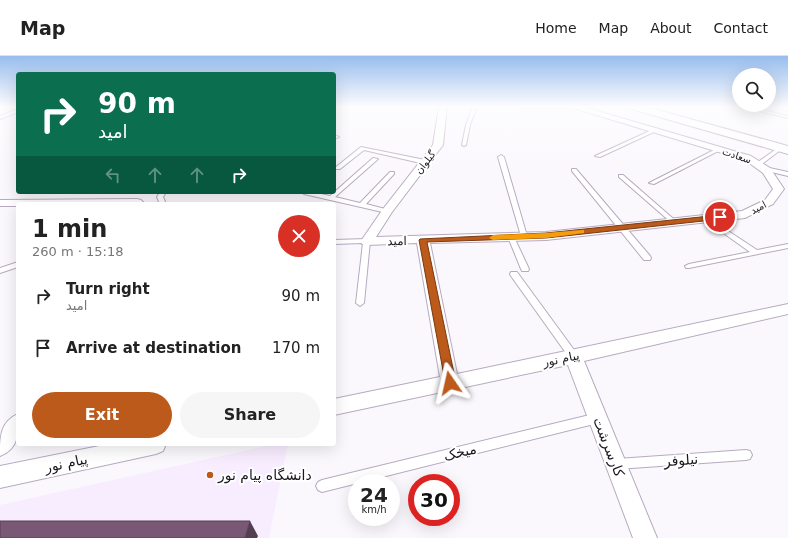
<!DOCTYPE html>
<html lang="en">
<head>
<meta charset="utf-8">
<style>
	:root { --surface:#fff; --page:#f6f6f6; --text:#222; --muted:#767676; --line:#e0e0e0; --accent:#bb5a1b }
	body { margin:0; font-family:"DejaVu Sans",Vazirmatn,sans-serif; background:var(--page); color:var(--text); height:100vh; display:flex; flex-direction:column; font-size:15px; white-space:nowrap }
	* { box-sizing:border-box; margin:0 }
	p { font-size:13px; color:var(--muted) }
	.icon { flex:none; width:22px; height:22px; fill:none; stroke:currentColor; stroke-width:2; stroke-linecap:round; stroke-linejoin:round }
	.map { position:relative; flex:1; overflow:hidden }
	.side { position:absolute; left:16px; top:146px; width:320px; height:244px; display:flex; flex-direction:column; background:var(--surface); border-radius:4px; box-shadow:0 4px 16px #0002 }
	.side>* { flex:none }
	.hud { position:absolute; left:16px; top:16px; width:320px; height:122px; border-radius:4px; box-shadow:0 4px 16px #0002; background:#0b6e4f; color:#fff; overflow:hidden }
	.controls { position:absolute; left:732px; top:12px; display:grid; gap:8px }
	.controls a { display:grid; place-items:center; width:44px; height:44px; border-radius:50%; background:var(--surface); box-shadow:0 4px 16px #0002; font-size:20px }
	.speed { position:absolute; left:348px; top:418px; display:flex; gap:8px; font-size:20px; font-weight:700; text-align:center }
	.speed>* { display:grid; place-content:center; width:52px; height:52px; border-radius:50%; background:var(--surface); box-shadow:0 4px 16px #0002; line-height:1 }
	.speed small { font-size:10px; font-weight:400 }
	.speed .limit { border:6px solid #d22; background:#fff; color:#111 }
	.pin { position:absolute; display:grid; place-items:center; width:34px; height:34px; color:#fff; margin:-17px; border:2px solid #fff; border-radius:50%; box-shadow:0 1px 4px #0007 }
	.me { position:absolute; width:44px; margin:-22px; rotate:349deg; stroke-linejoin:round; filter:drop-shadow(0 0 3px #0008) }
	.turn { display:flex; align-items:center; gap:14px; height:84px; padding:0 16px; font-size:18px }
	.turn .icon { width:52px; height:52px; stroke-width:2.5 }
	.turn b { display:block; font-size:28px; line-height:34px }
	.lanes { display:flex; align-items:center; height:38px; padding:0 16px; background:#0003; justify-content:center; gap:20px; direction:ltr }
	.lanes .off { opacity:.35 }
	.round { display:grid; place-items:center; flex:none; width:42px; height:42px; border-radius:21px; background:var(--page) }
	.overview { display:flex; align-items:center; justify-content:space-between; height:68px; padding:0 16px }
	h1 { font-size:24px; font-weight:800; line-height:30px }
	.action { display:flex; gap:8px; margin-top:auto; padding:8px 16px }
	.action a { flex:1; height:46px; border-radius:24px; background:var(--accent); color:#fff; font-size:16px; font-weight:800; line-height:46px; text-align:center }
	.action a+a { background:var(--page); color:var(--text) }
	ul { padding:0; list-style:none }
	li { display:flex; align-items:center; gap:12px; height:52px; padding:0 16px }
	li div { flex:1 }
	li b { display:block; font-size:15px }
	li em { font-style:normal }
	header { display:flex; align-items:center; gap:24px; box-sizing:border-box; height:56px; padding:0 20px; background:var(--surface); border-bottom:1px solid var(--line) }
	header strong { font-size:19px }
	nav { display:flex; gap:22px; margin-inline-start:auto; font-size:14px }
	.map>svg:first-child { display:block }
	.built { fill:#f7edff }
	.lines { fill:none; stroke-linecap:round; stroke-linejoin:round }
	.lane-casing { stroke:#b7aac0; stroke-width:2 }
	.street-casing { stroke:#b7aac0; stroke-width:2 }
	.highway-casing { stroke:#b7aac0; stroke-width:2 }
	.lane { fill:#fff; fill-rule:evenodd }
	.street { fill:#fff; fill-rule:evenodd }
	.highway { fill:#fff; fill-rule:evenodd }
	.shaded-wall { fill:#543e52 }
	.building { fill:#785875; stroke:#543e52 }
	.route { fill:#bb5a1b; stroke:#7a3a12 }
	.slow { fill:#f59e0b }
	.poi-dot { fill:#bb5a1b; stroke:#fff; stroke-width:1.5 }
	.labels { text-anchor:middle; stroke-width:4; stroke-linejoin:round; paint-order:stroke }
	.far-street-label { font-size:10px; fill:#1b171f; stroke:#fff }
	.street-label { font-size:12px; fill:#1b171f; stroke:#fff }
	.near-street-label { font-size:14px; fill:#1b171f; stroke:#fff }
	.near-poi-label { font-size:14px; fill:#1b171f; stroke:#fff; text-anchor:start }
</style>
</head>
<body>
<header>
<strong>Map</strong>
<nav><a>Home</a><a>Map</a><a>About</a><a>Contact</a></nav>
</header>
<div class="map">
<svg width="788" height="482" viewBox="0 0 788 482">
	<rect width="100%" height="100%" fill="#fbf8fd"/>
	<!-- built -->
	<path class="built" d="M275,388H288L269,482H0V449Z"/>
	<g class="lines">
		<defs>
			<path id="lane" d="M473,50H477L470,69L466,89L464,90L462,89L466,69Z
				M738,50H744L788,60V62Z
				M18,53V56L0,63V60Z
				M654,73L658,74L600,101L595,100Z
				M334,79L339,81L337,82H334Z
				M361,91L425,104L428,106L425,108L364,94L340,113H336V111Z
				M779,91L783,92L762,108H758V106Z
				M718,92L722,93L654,128L649,127Z
				M501,99L504,101L527,180L526,181H522L521,180L498,101Z
				M373,102L378,103L335,141L360,147L390,116H394V118L366,148L389,154V156L387,157L304,138L301,136H312L330,140Z
				M765,111L788,116V120L763,114V112Z
				M572,113H576L650,200L651,202L650,204H644L572,115Z
				M619,119H623L677,166V168H673L619,121Z
				M160,136H166L163,141L166,148H160L157,141Z
				M707,161L757,194L788,188V192L689,212H686L685,210L689,208L750,196L705,164L704,163Z
				M511,179L514,181L529,213L528,215H522L521,213L508,181Z
				M367,183L370,185L364,247L360,250L356,247L363,187L334,188V184Z
				M18,206V211L0,217V212Z
				M511,216H517L577,298L579,301L577,304L574,305L571,304L511,220L510,218Z
				M598,357L602,359L603,362L602,365L598,367L322,436L318,434L316,430L318,426L322,424Z
				M746,394L750,395L752,399L750,403L746,404L617,413L613,412L611,408L613,404L617,403Z"/>
			<path id="street" d="M439,50H447L443,89L392,156L376,181L546,176L742,155L765,144L773,133L763,117L745,104L573,52H524L520,50H590L587,52L751,100L770,112L784,133L773,148L745,162L546,184L430,187L457,318L788,248V258L584,305L657,482H633L568,309L334,359V343L440,321L417,187L367,189L362,188L361,185L383,153L433,89Z
				M137,143L141,144L143,146L141,148H18V150H0V144Z
				M18,358C18,376 20,392 0,400C0,381 0,366 18,358Z
				M109,388H166L163,395L156,398L0,432V410Z"/>
			<path id="highway" d="M626,50H643L788,90V98L628,52Z"/>
		</defs>
		<!-- lane casing -->
		<use href="#lane" class="lane-casing"/>
		<!-- street casing -->
		<use href="#street" class="street-casing"/>
		<!-- highway casing -->
		<use href="#highway" class="highway-casing"/>
		<!-- lane -->
		<use href="#lane" class="lane"/>
		<!-- street -->
		<use href="#street" class="street"/>
		<!-- highway -->
		<use href="#highway" class="highway"/>
	</g>
	<!-- shaded-wall -->
	<path class="shaded-wall" d="M250,465L258,480L257,482H245Z"/>
	<!-- building -->
	<path class="building" d="M0,465H250L245,482H0Z"/>
	<!-- sky -->
	<linearGradient id="sky" x2="0" y2="1"><stop stop-color="#97bded"/><stop offset="0.43" stop-color="#fdfcfe"/><stop offset="1" stop-color="#fdfcfe" stop-opacity="0"/></linearGradient>
	<rect width="788" height="117" fill="url(#sky)"/>
	<!-- route -->
	<path class="route" d="M720,159L723,161L722,163L546,182L427,186L456,327L454,331L450,332L446,331L419,184L420,183L546,177Z"/>
	<!-- slow -->
	<path class="slow" d="M582,174H584V177L546,182L493,184L489,182L493,179L546,177Z"/>
	<!-- markers -->
	<circle class="poi-dot" cx="210" cy="419" r="4"/>
	<g class="labels">
		<!-- far-street labels -->
		<g class="far-street-label">
			<text transform="translate(737 99) rotate(19)" y="4">سعادت</text>
			<text transform="translate(425 106) rotate(-52)" y="4">گیلوان</text>
			<text transform="translate(758 151) rotate(-28)" y="4">امید</text>
		</g>
		<!-- street labels -->
		<g class="street-label">
			<text transform="translate(397 185) rotate(-1)" y="4">امید</text>
			<text transform="translate(561 303) rotate(-12)" y="4">پیام نور</text>
		</g>
		<!-- near-street labels -->
		<g class="near-street-label">
			<text transform="translate(609 391) rotate(69)" y="5">کارسرشت</text>
			<text transform="translate(460 396) rotate(-14)" y="5">میخک</text>
			<text transform="translate(681 404) rotate(-4)" y="5">نیلوفر</text>
			<text transform="translate(66 407) rotate(-12)" y="5">پیام نور</text>
		</g>
		<!-- near-poi labels -->
		<g class="near-poi-label">
			<text x="218" y="424">دانشگاه پیام نور</text>
		</g>
	</g>
</svg>
<div class="controls">
<a><svg class="icon" aria-label="search" viewBox="0 0 24 24"><circle cx="10" cy="10" r="6"/><path d="M15 15l6 6"/></svg></a>
</div>
<div class="speed"><div>24<small>km/h</small></div><div class="limit">30</div></div>
<div class="pin" style="left:720px;top:161px;background:#d93025"><svg class="icon" aria-label="arrive" viewBox="0 0 24 24"><path d="M6 21V4h12l-3 4 3 4H6"/></svg></div>
<svg class="me" style="left:450px;top:327px" viewBox="-20 -20 40 40"><path d="M0-17L14 15 0 8-14 15z" fill="#bb5a1b" stroke="#fff" stroke-width="4"/></svg>
<div class="hud">
<div class="turn"><svg class="icon" aria-label="right" viewBox="0 0 24 24"><path d="M7 20v-9h11M14 6l5 5-5 5"/></svg><div><b>90 m</b>امید</div></div>
<div class="lanes"><svg class="icon off" aria-label="left" viewBox="0 0 24 24"><path d="M17 20v-9H6M10 6l-5 5 5 5"/></svg><svg class="icon off" aria-label="ahead" viewBox="0 0 24 24"><path d="M12 20V5M6 11l6-6 6 6"/></svg><svg class="icon off" aria-label="ahead" viewBox="0 0 24 24"><path d="M12 20V5M6 11l6-6 6 6"/></svg><svg class="icon" aria-label="right" viewBox="0 0 24 24"><path d="M7 20v-9h11M14 6l5 5-5 5"/></svg></div>
</div>
<section class="side">
<div class="overview"><div><h1>1 min</h1><p>260 m · 15:18</p></div><a class="round" style="background:#d93025;color:#fff"><svg class="icon" aria-label="close" viewBox="0 0 24 24"><path d="M6 6l12 12M18 6L6 18"/></svg></a></div>
<ul>
<li><svg class="icon" aria-label="right" viewBox="0 0 24 24"><path d="M7 20v-9h11M14 6l5 5-5 5"/></svg><div><b>Turn right</b><p>امید</p></div><em>90 m</em></li>
<li><svg class="icon" aria-label="arrive" viewBox="0 0 24 24"><path d="M6 21V4h12l-3 4 3 4H6"/></svg><div><b>Arrive at destination</b></div><em>170 m</em></li>
</ul>
<div class="action"><a>Exit</a><a>Share</a></div>
</section>
</div>
</body>
</html>
